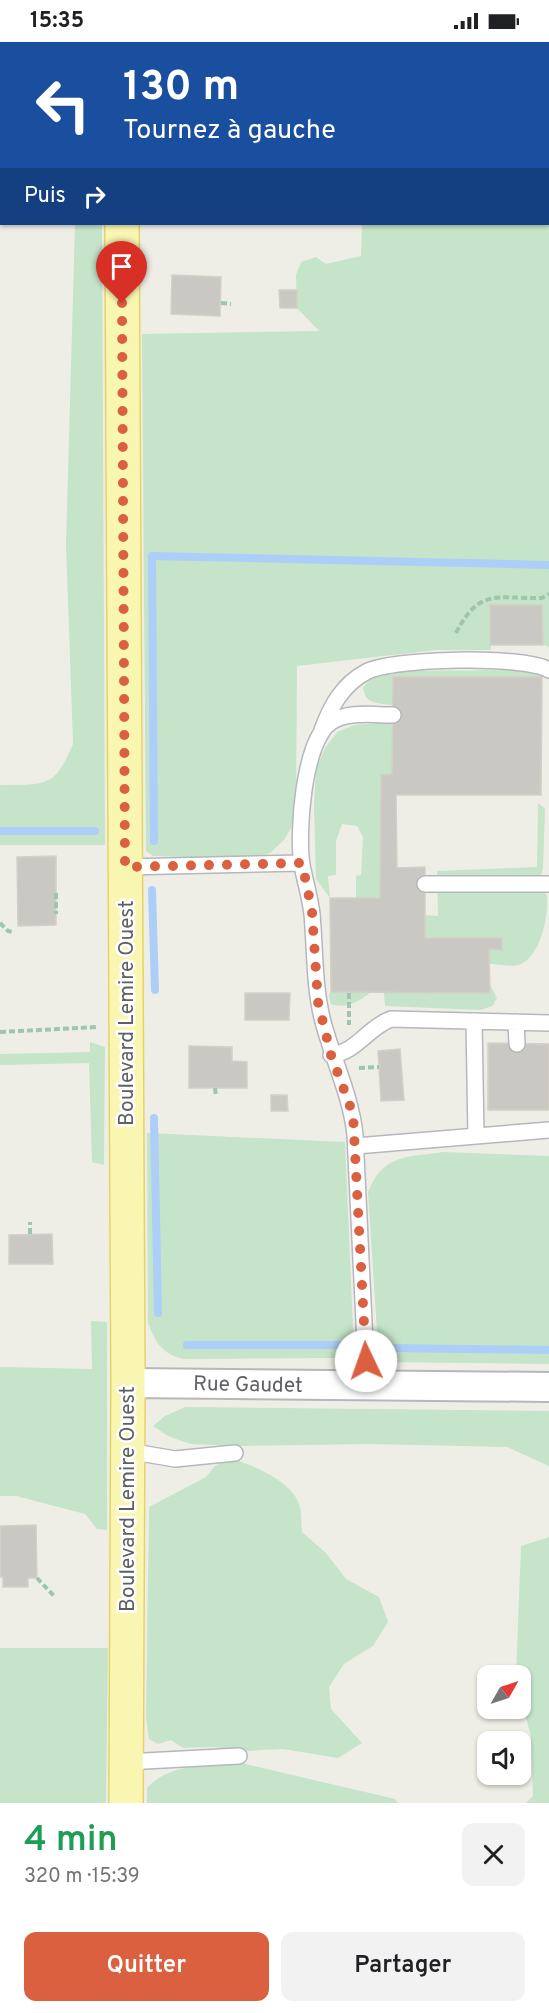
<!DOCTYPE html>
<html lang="fr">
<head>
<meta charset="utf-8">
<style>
	:root { --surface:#fff; --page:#f2f2f2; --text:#202124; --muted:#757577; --accent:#db6040 }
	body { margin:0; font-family:Overpass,sans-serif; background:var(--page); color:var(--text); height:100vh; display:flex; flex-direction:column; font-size:22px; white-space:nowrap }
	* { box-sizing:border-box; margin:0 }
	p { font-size:20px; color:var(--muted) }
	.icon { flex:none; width:33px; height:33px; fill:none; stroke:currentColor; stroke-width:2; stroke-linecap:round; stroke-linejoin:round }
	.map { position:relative; height:1761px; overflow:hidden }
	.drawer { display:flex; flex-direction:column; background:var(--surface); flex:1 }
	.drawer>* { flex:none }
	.hud { position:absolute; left:0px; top:0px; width:549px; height:183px; box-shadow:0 2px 4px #0004; background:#1a4fa0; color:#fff; overflow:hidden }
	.needle { width:39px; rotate:51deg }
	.controls { position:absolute; left:477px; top:1623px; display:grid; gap:12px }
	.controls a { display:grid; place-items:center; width:54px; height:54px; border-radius:12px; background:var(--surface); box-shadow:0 2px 4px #0004; font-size:30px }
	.pin { position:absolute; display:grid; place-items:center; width:51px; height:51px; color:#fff; margin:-62px -26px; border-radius:50% 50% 50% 0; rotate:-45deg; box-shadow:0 0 6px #0007 }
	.pin .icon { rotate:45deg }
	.me { position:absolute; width:66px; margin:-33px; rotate:357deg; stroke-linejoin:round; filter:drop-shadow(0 0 4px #0008) }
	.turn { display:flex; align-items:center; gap:21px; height:126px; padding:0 24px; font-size:27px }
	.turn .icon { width:78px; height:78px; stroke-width:2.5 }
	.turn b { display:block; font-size:42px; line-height:51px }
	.then { display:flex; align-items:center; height:57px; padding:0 24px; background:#0003; gap:12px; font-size:22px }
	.round { display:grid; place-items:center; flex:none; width:63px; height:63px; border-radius:12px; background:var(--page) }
	.overview { display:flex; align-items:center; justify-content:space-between; height:102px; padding:0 24px }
	h1 { font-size:36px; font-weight:600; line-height:45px; color:#1e9e55 }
	.button { display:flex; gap:12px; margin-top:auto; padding:12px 24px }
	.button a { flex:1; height:69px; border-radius:12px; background:var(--accent); color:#fff; font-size:24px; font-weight:600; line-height:69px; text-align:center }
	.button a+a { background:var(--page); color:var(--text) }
	.status { display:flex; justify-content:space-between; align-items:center; height:42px; padding:0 30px; background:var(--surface); direction:ltr }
	.status svg { height:16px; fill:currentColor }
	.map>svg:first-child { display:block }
	.green { fill:#c5e4c9 }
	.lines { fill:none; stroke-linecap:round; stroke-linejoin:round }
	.stream { stroke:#adcef8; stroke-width:8 }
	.building { fill:#cac8c3; stroke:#d3d0c5; stroke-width:1.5 }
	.service-casing { stroke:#b6b7bc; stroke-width:18 }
	.minor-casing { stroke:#b6b7bc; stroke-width:32 }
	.primary-casing { stroke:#e6d368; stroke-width:36 }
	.path { stroke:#9ec5ae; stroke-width:4; stroke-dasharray:6 3; stroke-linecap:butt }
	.service { stroke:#fff; stroke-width:15 }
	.minor { stroke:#fff; stroke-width:28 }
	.primary { stroke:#f9f6b2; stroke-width:33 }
	.route { stroke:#db6040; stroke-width:10; stroke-dasharray:0 18 }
	.labels { text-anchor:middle; stroke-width:5; stroke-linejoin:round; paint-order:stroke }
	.street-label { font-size:21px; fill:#5e6065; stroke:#fff }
</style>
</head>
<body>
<div class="status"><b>15:35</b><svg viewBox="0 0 49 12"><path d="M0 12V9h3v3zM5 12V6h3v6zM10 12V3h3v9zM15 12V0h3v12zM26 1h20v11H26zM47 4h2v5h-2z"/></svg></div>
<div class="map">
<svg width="549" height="1761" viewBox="0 0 549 1761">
	<rect width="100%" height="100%" fill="#efeee6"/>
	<!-- green -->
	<path class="green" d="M143,0H549V605L543,603L542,563H490L491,608H436L297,624L296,757L293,783L284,798L270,811L250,817L153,814L146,809L142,292L319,289L297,266L296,233L301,220L316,215L326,222L361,214L362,182H548V2Z
		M75,182H102L105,803H0V743C46,742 54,747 73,702L66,502Z
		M526,628L542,635H394L393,663C378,661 365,663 363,645L377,632L394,629Z
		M393,680L392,732L381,733L380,856H356V834L361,833L363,795L357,784L342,782L336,799V833L328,834L330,856L316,837L314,764L316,727L325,706L337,690L354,683Z
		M538,761L545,767L543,826L541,834L534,835C537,841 545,849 547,854C549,874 540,917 518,923C510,925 498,922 490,922L489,907L502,908V896H425V873L438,874L437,829L537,825Z
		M490,943L497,956L492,964L481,968L385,964L384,951H489Z
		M331,950L370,951C357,960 347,967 331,962L329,953Z
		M90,1000L105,1005L104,1123L92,1120L89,1021L0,1023V1012L90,1010Z
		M147,1091L345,1100L354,1310L344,1316L183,1317C161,1311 156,1301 148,1281Z
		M443,1110L549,1114V1322L379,1320L368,1150C384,1111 406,1116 443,1110Z
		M91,1279L107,1280V1488L97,1487L85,1472L16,1454H0V1325L92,1327Z
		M185,1365L549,1369V1424L507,1405L370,1402L240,1404L190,1402L168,1394L153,1384L165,1374Z
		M230,1416C252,1423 291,1438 299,1462C302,1470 301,1481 302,1490L326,1511L346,1537L379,1555L388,1580L373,1604L344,1622L329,1645L331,1667L362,1701L338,1716L283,1707L245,1709L214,1705L183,1706L171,1698L158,1702L149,1697L146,1675L149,1465L206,1435L215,1424Z
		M549,1495V1761H526L533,1754L531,1694L521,1658L520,1634L516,1633L521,1504Z
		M0,1606H108L106,1761H0Z
		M237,1720L395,1757L398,1761H147V1746C168,1722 207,1723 237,1720Z"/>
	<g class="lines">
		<!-- stream -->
		<path class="stream" d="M0,789H95
			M154,799L152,514L549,523
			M152,848L155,948
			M154,1076L158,1271
			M187,1303H344
			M388,1306L549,1308"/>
	</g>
	<!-- building -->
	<path class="building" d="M172,233L221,235L220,274L171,272Z
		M279,248H297V266H280Z
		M490,563H542L543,603H490Z
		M393,635H542L541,753H396L397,826L425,825V896H502V908L489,907L490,951L331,950L330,856H380L381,733L392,732Z
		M56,814V883L18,884L17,815Z
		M245,951H290L289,978H245Z
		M488,1001L549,1002V1068H488Z
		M189,1004L232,1005V1019L247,1020V1046H189Z
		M400,1007L404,1058L381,1059L378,1009Z
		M271,1053H287L288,1069H271Z
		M52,1192L53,1222H9V1193Z
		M36,1483L37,1536H28V1545H3V1535H0V1484Z"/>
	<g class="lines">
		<defs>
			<path id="service" d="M0,65H2
				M322,688C331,664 342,643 366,630C392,616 524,613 549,628
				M125,825L302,821
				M425,842H549
				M474,979L476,1094
				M516,980L517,1002
				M331,1013C357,1010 367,986 391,977L549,981
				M356,1104L549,1088
				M367,1343L355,1093C351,1053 332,1016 322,976C314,942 315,906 312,872C310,855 305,839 302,823C297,792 303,699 331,680C348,669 373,673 393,673
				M128,1409L175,1417L235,1411
				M126,1720L239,1714"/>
			<path id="minor" d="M128,1341L549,1345"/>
			<path id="primary" d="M122,2V0
				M122,182L128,1341L126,1761"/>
		</defs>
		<!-- service casing -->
		<use href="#service" class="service-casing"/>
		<!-- minor casing -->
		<use href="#minor" class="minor-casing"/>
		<!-- primary casing -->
		<use href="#primary" class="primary-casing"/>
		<!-- path -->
		<path class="path" d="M221,261L231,262
			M456,591C480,545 497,557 542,556L549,552
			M56,851V872
			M0,881L8,889L13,890
			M349,951V983
			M0,990L98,985
			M359,1026L379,1025
			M215,1046L216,1055
			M30,1192V1180
			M37,1536L54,1554"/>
		<!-- service -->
		<use href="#service" class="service"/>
		<!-- minor -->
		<use href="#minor" class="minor"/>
		<!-- primary -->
		<use href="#primary" class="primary"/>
	</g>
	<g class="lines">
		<!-- route -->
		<path class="route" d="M122,261L125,825L302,821L312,869L318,960L331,1013L353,1072L366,1319"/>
	</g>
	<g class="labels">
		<!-- street labels -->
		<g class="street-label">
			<text transform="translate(126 971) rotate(-90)" y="7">Boulevard Lemire Ouest</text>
			<text transform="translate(248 1342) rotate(1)" y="7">Rue Gaudet</text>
			<text transform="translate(127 1457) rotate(-90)" y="7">Boulevard Lemire Ouest</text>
		</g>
	</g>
</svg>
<div class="controls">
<a><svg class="needle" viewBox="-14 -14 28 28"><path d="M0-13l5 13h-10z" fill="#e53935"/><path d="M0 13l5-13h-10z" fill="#757577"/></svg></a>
<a><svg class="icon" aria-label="sound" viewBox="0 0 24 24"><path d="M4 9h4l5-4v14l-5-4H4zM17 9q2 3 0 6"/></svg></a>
</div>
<div class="pin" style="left:122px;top:261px;background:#d93025"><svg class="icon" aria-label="arrive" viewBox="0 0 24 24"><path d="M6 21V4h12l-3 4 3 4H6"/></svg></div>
<svg class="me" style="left:366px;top:1319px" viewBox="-20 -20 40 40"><circle r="19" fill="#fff"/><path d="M0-13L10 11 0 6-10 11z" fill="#db6040"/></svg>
<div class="hud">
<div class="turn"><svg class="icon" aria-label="left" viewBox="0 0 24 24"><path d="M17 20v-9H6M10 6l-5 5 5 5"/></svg><div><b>130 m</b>Tournez à gauche</div></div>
<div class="then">Puis<svg class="icon" aria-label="right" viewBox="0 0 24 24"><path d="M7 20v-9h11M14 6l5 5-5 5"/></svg></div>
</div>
</div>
<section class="drawer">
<div class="overview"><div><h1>4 min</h1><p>320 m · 15:39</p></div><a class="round"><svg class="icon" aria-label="close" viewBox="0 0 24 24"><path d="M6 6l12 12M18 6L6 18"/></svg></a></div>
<div class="button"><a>Quitter</a><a>Partager</a></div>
</section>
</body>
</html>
